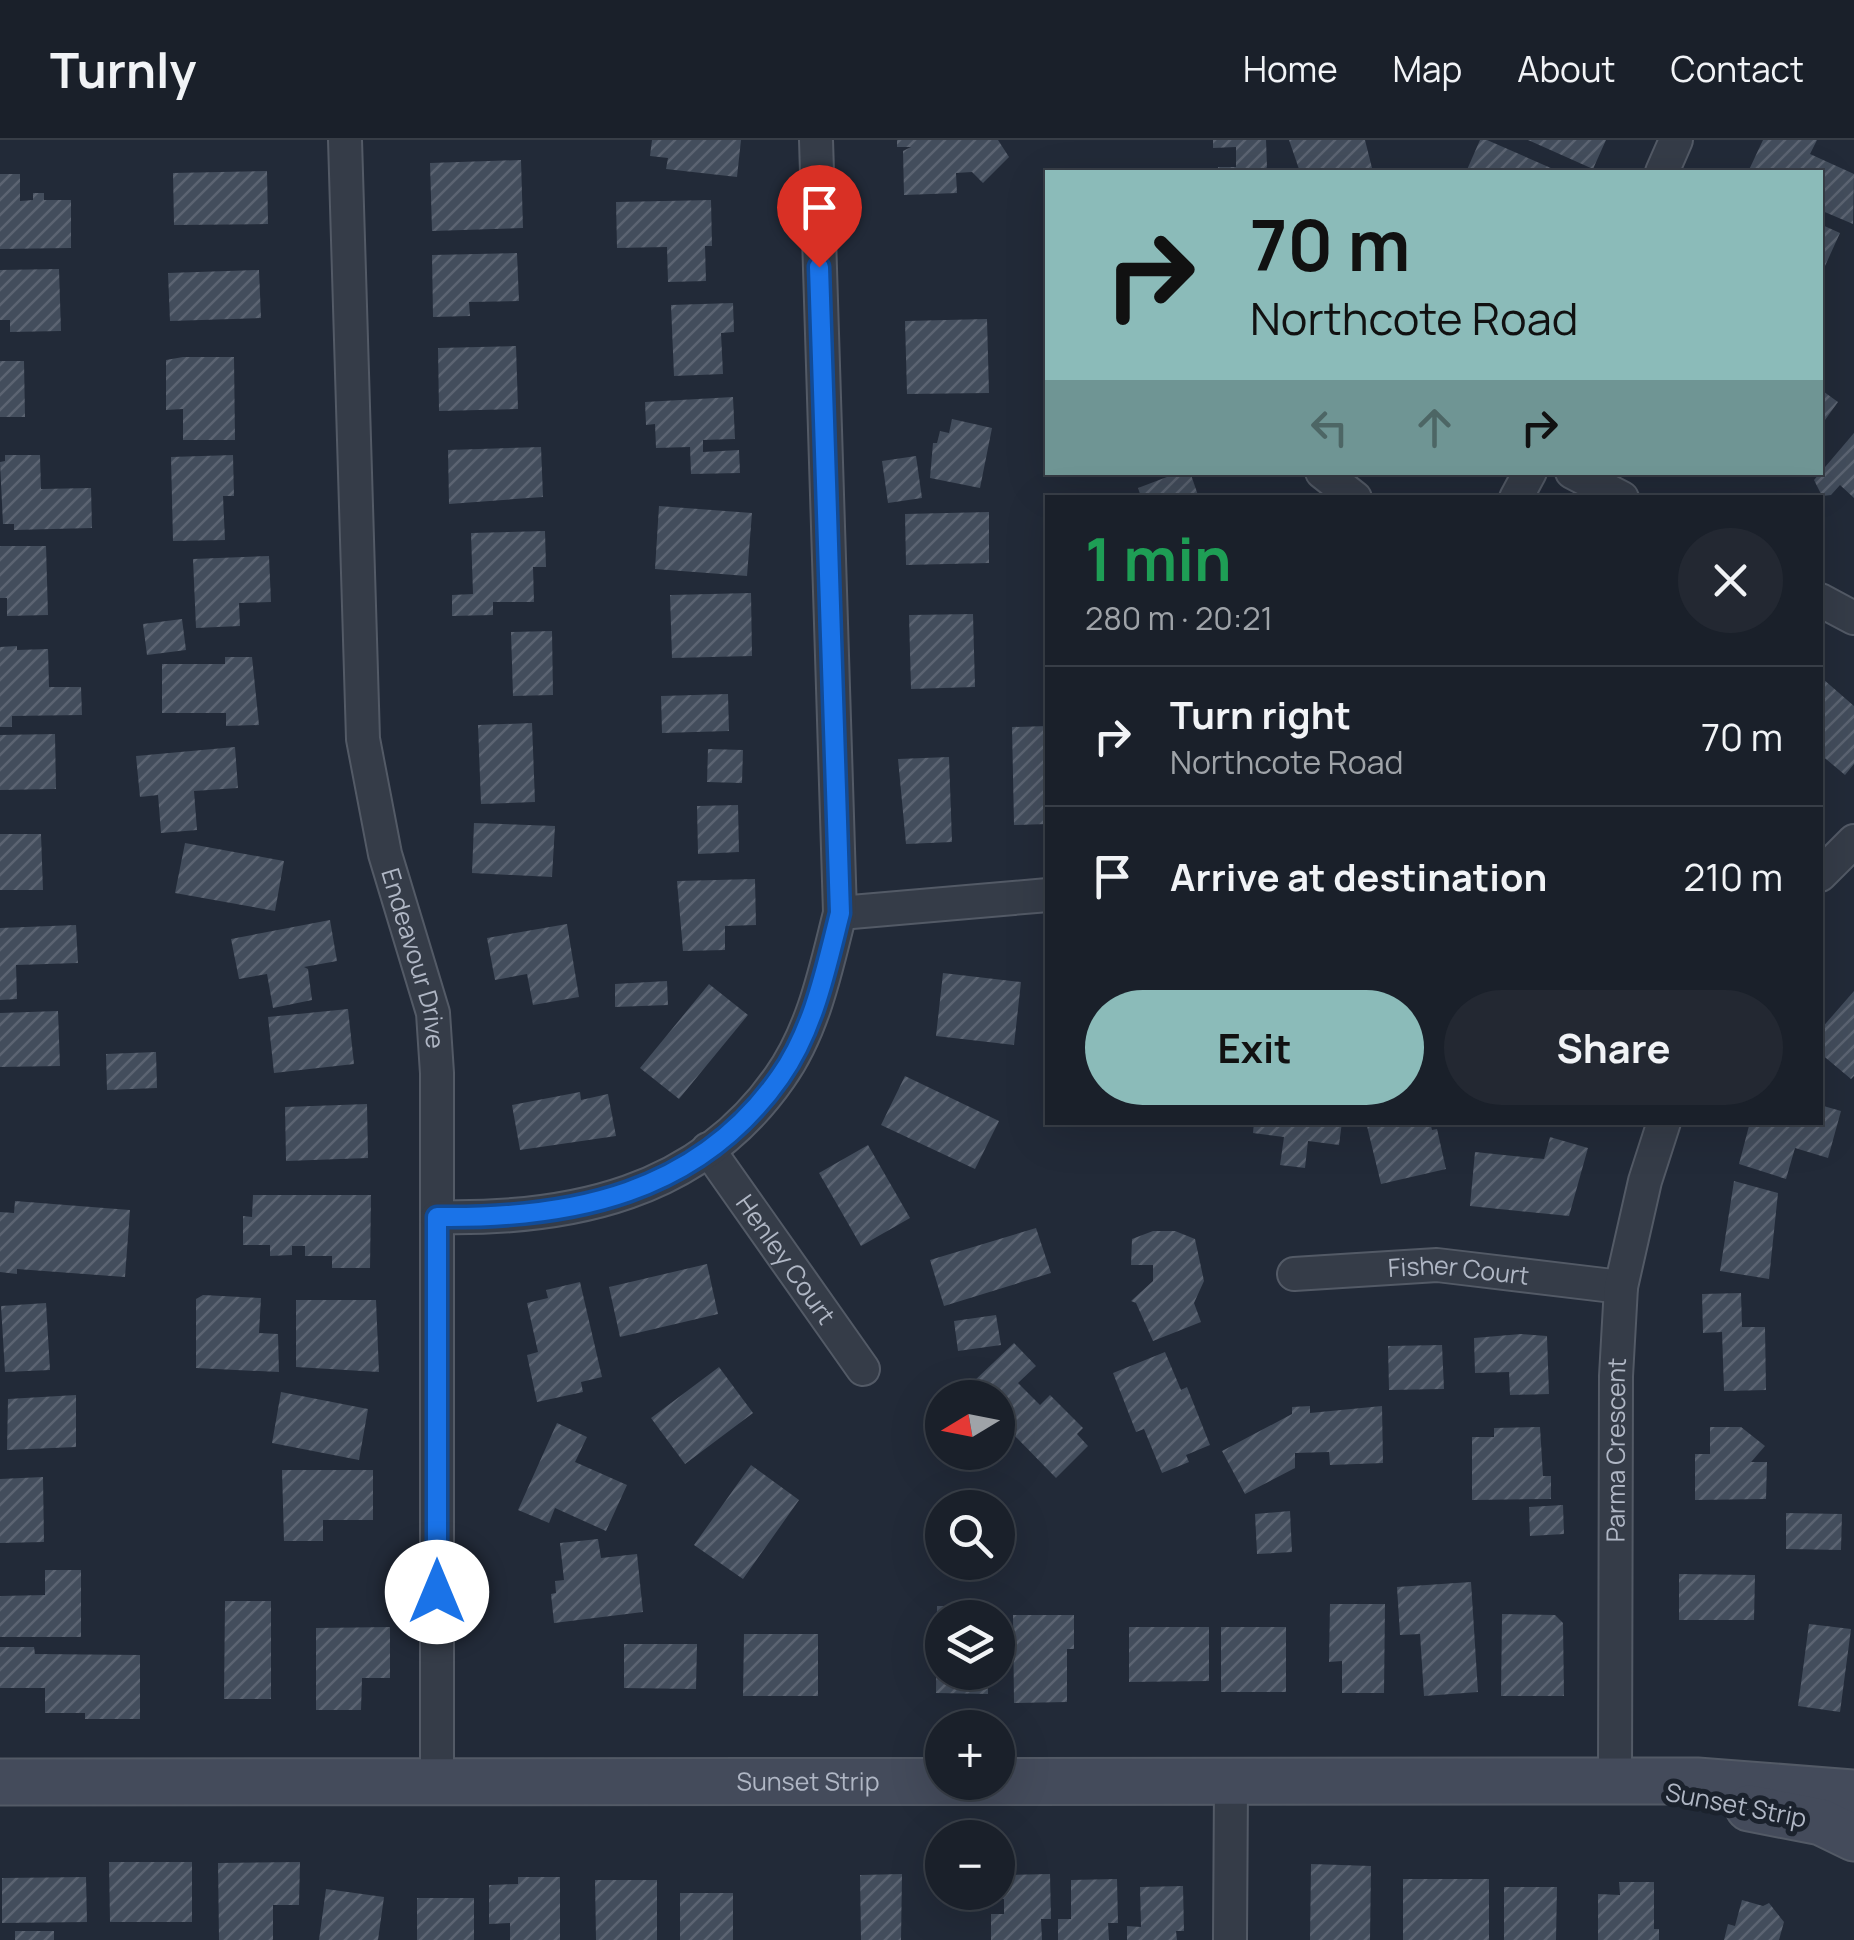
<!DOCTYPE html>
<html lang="en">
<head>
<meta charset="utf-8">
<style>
	:root { --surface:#1a202a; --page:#232832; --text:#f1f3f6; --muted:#9fa3a8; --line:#383e47; --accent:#8bbbb9 }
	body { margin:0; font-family:Manrope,sans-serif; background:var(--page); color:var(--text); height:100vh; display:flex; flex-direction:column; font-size:38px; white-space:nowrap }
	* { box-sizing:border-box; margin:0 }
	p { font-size:32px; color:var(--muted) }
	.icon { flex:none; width:55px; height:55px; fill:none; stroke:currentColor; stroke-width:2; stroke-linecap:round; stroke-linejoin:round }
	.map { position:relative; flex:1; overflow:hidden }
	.side { position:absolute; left:1045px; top:355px; width:778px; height:630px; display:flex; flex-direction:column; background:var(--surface); border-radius:0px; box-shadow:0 10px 40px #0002,0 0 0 2px var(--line) }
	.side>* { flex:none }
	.banner { position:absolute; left:1045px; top:30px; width:778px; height:305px; border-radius:0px; box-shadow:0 10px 40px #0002,0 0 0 2px var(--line); background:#8bbbb9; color:#111; overflow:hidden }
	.needle { width:65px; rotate:260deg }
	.tools { position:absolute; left:925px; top:1240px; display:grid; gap:20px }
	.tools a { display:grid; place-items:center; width:90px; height:90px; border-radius:50%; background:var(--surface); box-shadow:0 10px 40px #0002,0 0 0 2px var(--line); font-size:50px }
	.pin { position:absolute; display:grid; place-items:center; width:85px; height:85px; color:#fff; margin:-102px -42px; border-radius:50% 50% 50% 0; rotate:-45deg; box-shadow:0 0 10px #0007 }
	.pin .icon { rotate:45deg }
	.me { position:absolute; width:110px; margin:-55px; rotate:0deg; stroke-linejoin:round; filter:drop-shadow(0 0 8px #0008) }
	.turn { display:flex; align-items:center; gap:35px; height:210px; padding:0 40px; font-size:45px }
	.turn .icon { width:130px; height:130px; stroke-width:2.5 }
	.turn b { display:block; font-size:70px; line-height:85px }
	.lanes { display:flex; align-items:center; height:95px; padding:0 40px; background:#0003; justify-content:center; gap:50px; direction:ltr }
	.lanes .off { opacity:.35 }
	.round { display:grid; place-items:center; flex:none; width:105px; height:105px; border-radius:52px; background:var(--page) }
	.summary { display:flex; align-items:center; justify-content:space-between; height:170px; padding:0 40px }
	h1 { font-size:60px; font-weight:700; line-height:75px; color:#1e9e55 }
	.action { display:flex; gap:20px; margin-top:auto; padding:20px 40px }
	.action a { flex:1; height:115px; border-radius:60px; background:var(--accent); color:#111; font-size:40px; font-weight:700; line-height:115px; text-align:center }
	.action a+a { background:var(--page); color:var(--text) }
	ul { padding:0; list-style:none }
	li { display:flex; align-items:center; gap:30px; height:140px; padding:0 40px; border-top:2px solid var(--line) }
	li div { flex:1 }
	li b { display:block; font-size:38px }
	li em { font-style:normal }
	header { display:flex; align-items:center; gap:60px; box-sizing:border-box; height:140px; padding:0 50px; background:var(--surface); border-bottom:2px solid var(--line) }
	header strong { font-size:48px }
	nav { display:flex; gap:55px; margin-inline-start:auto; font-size:35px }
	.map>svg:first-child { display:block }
	.building { fill:url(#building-hatch) }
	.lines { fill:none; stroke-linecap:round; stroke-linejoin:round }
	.street-casing { stroke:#535a66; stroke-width:36 }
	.secondary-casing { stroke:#535a66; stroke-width:49 }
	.street { stroke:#353c48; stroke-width:32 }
	.secondary { stroke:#444b5b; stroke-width:45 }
	.route-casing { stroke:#114b97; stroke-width:25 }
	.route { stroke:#1a73e8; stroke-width:18 }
	.labels { text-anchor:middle; stroke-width:10; stroke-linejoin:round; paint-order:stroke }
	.street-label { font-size:25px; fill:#b0b7c5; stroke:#1b222d }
</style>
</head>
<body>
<header>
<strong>Turnly</strong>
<nav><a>Home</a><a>Map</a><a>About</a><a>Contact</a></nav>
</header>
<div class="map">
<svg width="1854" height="1800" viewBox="0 0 1854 1800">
	<defs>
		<pattern id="building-hatch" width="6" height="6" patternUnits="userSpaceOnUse" patternTransform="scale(2.5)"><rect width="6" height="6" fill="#434d5c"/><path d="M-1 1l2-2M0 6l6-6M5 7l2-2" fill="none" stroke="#5c6472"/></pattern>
	</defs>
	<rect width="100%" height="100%" fill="#222a38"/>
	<!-- building -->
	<path class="building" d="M652,0H741L737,37L666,29L668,18L650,16Z
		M897,0H998L1009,17L983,43L972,32L956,33L957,53L904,55L903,11L911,7H897Z
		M1213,0H1266L1267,27L1263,32H1218V27H1236V7L1213,8Z
		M1289,0H1365L1373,32H1300Z
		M1480,0H1487L1560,32H1466Z
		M1528,0H1606L1593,29Z
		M1763,0H1817L1810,14L1854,34L1853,84L1820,70V32H1748Z
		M521,20L523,88L432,91L430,23Z
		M267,31L268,84L174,85L173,33Z
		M0,34H20V61L33,60V53H44V60H71V108L0,109Z
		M711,60L712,106H705L706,141L668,142L667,107L617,108L616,62Z
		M1820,84L1840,93L1820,137Z
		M517,113L519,161L469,162L470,176L433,177L432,115Z
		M59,129L61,191L10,192V180H0V130Z
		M259,130L261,178L170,181L168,133Z
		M733,163L734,192L721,193L723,234L674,236L671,165Z
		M987,179L989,253L907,254L905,181Z
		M516,206L518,269L439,271L438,208Z
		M183,217H234L235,300H183V269L166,270V220Z
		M0,221H24L25,277H0Z
		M1820,249L1838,262L1820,287Z
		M733,257L735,299L703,300V312L739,310L740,333L691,334L690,307L656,308L655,284L646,285L645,262Z
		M952,279L992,288L980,348L930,338L933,303H937L940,291L949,293Z
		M1854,293V358L1840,345L1831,355L1822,356L1814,340Z
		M541,307L543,357L449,364L448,310Z
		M5,315H40L41,349L91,348L92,388L14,390V384H3L0,322L5,321Z
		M233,315L234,356H223L225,400L173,401L171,317Z
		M916,316L922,358L888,363L882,321Z
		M1180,332H1190L1199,358H1133L1140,354L1138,348Z
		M659,366L752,373L747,436L655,429Z
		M989,372V423L906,425L905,374Z
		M545,391L546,427H533L534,462H493V475L452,476V455L473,454L471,393Z
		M0,406H46L48,475L7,476V458H0Z
		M269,416L271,462L239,463L240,486L196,488L193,419Z
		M751,453L752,516L672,518L670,455Z
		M973,474L975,547L911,549L909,475Z
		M182,479L186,510L147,515L143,484Z
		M552,491L553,555L513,556L511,492Z
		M17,506V510L48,509L49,547H81L82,575L12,576V587H0V507Z
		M225,517H252L259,585L226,586V573H162V524H225Z
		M1823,539L1854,566V624L1845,635L1820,614Z
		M728,554L729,591L662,593L661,556Z
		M532,583L535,662L481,664L478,585Z
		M1048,586V684L1014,685L1012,587Z
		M55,594L56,649L0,650V595Z
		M235,607L238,648L194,651L197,690L161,693L158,655L140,657L136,616Z
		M708,609L743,610L742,643L707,642Z
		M949,617L952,702L906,704L898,619Z
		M738,665L739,712L698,714L697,666Z
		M474,683L555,686L552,737L472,733Z
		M0,694H41L43,750H0Z
		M185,703L284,721L275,771L175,753Z
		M755,739L756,785L725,786V810L683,811L677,741Z
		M330,780L337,821L304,827L308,829L312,860L273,868L267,834L239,839L231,799Z
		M567,784L579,857L533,865L527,834L495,840L487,798Z
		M76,785L78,823L16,825L17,859L0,860V788Z
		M943,833L1021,842L1014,905L936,896Z
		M667,841L668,865L615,867V844Z
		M709,844L748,875L679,959L640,928Z
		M1854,851V936L1851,939L1820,913V890Z
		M348,869L354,924L274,933L268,877Z
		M58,871L60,926L0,927V873Z
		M156,912L157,948L107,950L106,914Z
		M905,936L999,981L975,1029L881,985Z
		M580,952L581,960L608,954L616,996L520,1010L512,965Z
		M367,964L368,1018L286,1021L285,967Z
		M1820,965L1841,971L1828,1018L1795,1008L1786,1039L1739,1024L1750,982H1820Z
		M1254,982H1342L1339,1005L1308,1001L1305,1028L1280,1025L1284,997L1253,993Z
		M1366,982H1430L1432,990L1437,989L1446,1029L1381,1044Z
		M1550,997L1588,1008L1569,1076L1470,1066L1475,1012L1544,1019Z
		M868,1005L910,1078L861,1106L819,1033Z
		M1734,1041L1778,1053L1769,1139L1720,1131Z
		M253,1055H371L370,1128H332V1116H305V1106H292V1115L270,1116V1105H243V1076L252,1077Z
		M15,1061L130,1070L125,1137L17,1129V1134L0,1132V1072L14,1073Z
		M1036,1088L1051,1133L944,1166L930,1120Z
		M1153,1091H1175L1195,1099L1204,1141L1194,1163L1201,1182L1153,1201L1136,1163L1131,1161L1153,1141V1125H1131L1132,1099Z
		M707,1124L718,1174L620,1197L609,1147Z
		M580,1142L602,1237L581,1242L583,1252L537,1262L527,1215L538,1212L527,1163L548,1158L546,1150Z
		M1741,1153L1742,1187H1765L1766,1250L1724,1251L1722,1192L1703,1193L1702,1154Z
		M203,1155L261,1158L259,1193L278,1194L279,1232L196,1228V1159Z
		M296,1160H376L379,1232L296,1227Z
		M46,1163L50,1230L5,1232L1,1166Z
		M996,1175L1001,1205L958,1211L954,1181Z
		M1521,1194L1547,1196L1549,1254L1510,1255L1509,1232L1475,1233L1474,1198Z
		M1014,1203L1036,1226L1018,1243L1040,1265L1050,1255L1083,1288L1077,1294L1088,1306L1056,1338L1012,1293L1017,1289L1007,1280L1002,1286L998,1281V1258H976L982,1252L972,1243Z
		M1442,1205L1444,1249L1389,1250L1388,1206Z
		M1165,1212L1181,1250L1187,1247L1210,1305L1186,1315L1189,1322L1162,1333L1144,1289L1136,1292L1113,1233Z
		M719,1227L753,1273L685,1324L651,1278Z
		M281,1252L368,1269L359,1320L272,1303Z
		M76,1255V1307L7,1310L8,1259Z
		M1310,1266V1273L1382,1266L1383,1323L1330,1325L1329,1312L1295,1313V1328L1245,1354L1222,1311L1292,1274V1267Z
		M557,1283L587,1297L575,1322L627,1345L606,1391L555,1368L549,1383L518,1370Z
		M1540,1287L1543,1336H1551V1359L1472,1360V1297H1494V1288Z
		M1710,1287H1741L1765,1306L1751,1322H1767L1766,1359L1695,1360V1314H1710Z
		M751,1325L799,1360L743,1439L694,1405Z
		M282,1330H373V1380H323V1401H284Z
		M43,1337L44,1402L0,1403V1339Z
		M1563,1365L1564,1394L1530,1396L1529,1367Z
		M1290,1371L1292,1412L1257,1414L1255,1374Z
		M1786,1373L1842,1374L1841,1410L1786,1409Z
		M598,1399L601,1418L637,1414L643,1472L554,1483L551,1454L556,1453L555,1441L564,1440L560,1403Z
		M45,1430H81V1497H0V1456L45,1455Z
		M1679,1434L1755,1435L1754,1480H1679Z
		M1471,1442L1478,1552L1424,1556L1420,1494L1400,1495L1397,1447Z
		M225,1461H271V1559H224Z
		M1330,1464H1385L1384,1553H1342V1521L1329,1522Z
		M937,1466H969V1478H942V1532H988V1554L936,1553Z
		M1502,1474L1555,1475L1563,1483L1564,1556H1501Z
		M1013,1475H1074V1509H1067V1562L1014,1563Z
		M1809,1484L1851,1489L1840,1572L1798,1566Z
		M390,1487V1538H362L361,1570H316V1488Z
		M1129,1487H1209V1541L1129,1542Z
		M1221,1487H1286V1552H1221Z
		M744,1494H818V1556H743Z
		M624,1504H697L696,1549L624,1548Z
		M0,1507H34L35,1514L140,1515V1579H85V1573H45V1548H0Z
		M109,1722H192V1782H110Z
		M300,1722L299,1765H273V1800H219L218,1723Z
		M1311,1724L1371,1726L1370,1800H1310Z
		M902,1734L901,1800H861L860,1735Z
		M1050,1734L1051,1779H1041L1042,1800H991V1774H1004V1759H999L1005,1735Z
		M86,1737L87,1782L2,1783V1738Z
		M518,1737H560V1800H510V1783L489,1784V1745L518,1744Z
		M1117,1739L1118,1783H1108L1109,1800H1058V1779H1071V1740Z
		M1403,1739H1489V1800H1403Z
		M595,1740H657V1800H596Z
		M1619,1742H1654V1789H1659V1800H1598V1754L1620,1755Z
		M1183,1746L1184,1791H1176L1177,1800H1127V1786L1141,1787L1140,1747Z
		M1504,1747H1557L1556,1800H1504Z
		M326,1749L384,1757L378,1800H319Z
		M680,1753H733V1800H680Z
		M417,1758H474V1800H417Z
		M1742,1760L1763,1766L1769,1763L1784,1782L1779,1800H1724L1728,1784L1735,1786Z
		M15,1791H54V1800H15Z"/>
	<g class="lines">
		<defs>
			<g id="street">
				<path id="s1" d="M345,0L363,599L385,714L433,873L437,933V1640"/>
				<path d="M1662,32L1676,0"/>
				<path d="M1322,332L1355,358"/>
				<path d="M1572,332L1622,358"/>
				<path d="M1516,358L1530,332"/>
				<path d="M1820,460L1854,478"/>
				<path d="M1820,735L1854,701"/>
				<path d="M840,773L1048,755"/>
				<path id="s2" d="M708,1009L863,1229"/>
				<path d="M437,1077C570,1080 699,1054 780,937C814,889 826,828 840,773L816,0"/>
				<path id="s3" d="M1294,1134L1437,1125L1621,1147"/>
				<path id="s4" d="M1615,1642L1616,1236L1621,1147L1645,1041L1664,982"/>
				<path d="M1230,1800L1231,1644"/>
			</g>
			<g id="secondary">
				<path id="s5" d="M0,1642L1697,1641L1854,1653"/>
				<path d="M1749,1668L1821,1682L1854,1698"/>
			</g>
		</defs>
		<!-- street casing -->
		<use href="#street" class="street-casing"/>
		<!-- secondary casing -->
		<use href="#secondary" class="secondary-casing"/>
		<!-- street -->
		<use href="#street" class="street"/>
		<!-- secondary -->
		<use href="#secondary" class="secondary"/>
	</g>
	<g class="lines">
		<defs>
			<path id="route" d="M437,1452V1077C571,1079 698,1054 780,937C814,889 826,828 840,773L819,127"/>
		</defs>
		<!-- route casing -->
		<use href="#route" class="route-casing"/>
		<!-- route -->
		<use href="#route" class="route"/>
	</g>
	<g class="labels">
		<!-- street labels -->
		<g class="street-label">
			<text dy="9" stroke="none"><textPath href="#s1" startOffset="825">Endeavour Drive</textPath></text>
			<text dy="9" stroke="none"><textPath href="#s2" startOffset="135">Henley Court</textPath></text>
			<text dy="9" stroke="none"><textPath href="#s3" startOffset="165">Fisher Court</textPath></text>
			<text dy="9" stroke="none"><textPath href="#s4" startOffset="332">Parma Crescent</textPath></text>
			<text dy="9" stroke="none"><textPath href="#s5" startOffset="808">Sunset Strip</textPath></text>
			<text transform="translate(1736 1665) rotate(11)" y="9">Sunset Strip</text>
		</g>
	</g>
</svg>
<div class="tools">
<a><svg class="needle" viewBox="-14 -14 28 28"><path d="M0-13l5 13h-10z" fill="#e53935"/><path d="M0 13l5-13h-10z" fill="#9fa3a8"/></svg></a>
<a><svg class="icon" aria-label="search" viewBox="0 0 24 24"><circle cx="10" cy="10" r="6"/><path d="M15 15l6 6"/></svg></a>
<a><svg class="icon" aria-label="layers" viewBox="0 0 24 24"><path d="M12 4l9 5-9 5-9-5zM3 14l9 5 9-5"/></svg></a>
<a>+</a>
<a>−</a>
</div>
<div class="pin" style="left:819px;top:127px;background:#d93025"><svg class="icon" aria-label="arrive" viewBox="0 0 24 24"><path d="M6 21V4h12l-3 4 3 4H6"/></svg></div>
<svg class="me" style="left:437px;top:1452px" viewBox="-20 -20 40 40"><circle r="19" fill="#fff"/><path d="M0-13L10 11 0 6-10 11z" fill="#1a73e8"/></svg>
<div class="banner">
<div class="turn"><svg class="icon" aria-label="right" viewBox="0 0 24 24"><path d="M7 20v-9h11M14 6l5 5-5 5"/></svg><div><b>70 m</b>Northcote Road</div></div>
<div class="lanes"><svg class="icon off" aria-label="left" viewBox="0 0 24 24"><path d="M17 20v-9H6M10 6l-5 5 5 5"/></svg><svg class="icon off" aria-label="ahead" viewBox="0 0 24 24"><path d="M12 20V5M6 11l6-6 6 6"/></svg><svg class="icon" aria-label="right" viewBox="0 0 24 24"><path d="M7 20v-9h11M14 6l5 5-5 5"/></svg></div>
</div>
<section class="side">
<div class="summary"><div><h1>1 min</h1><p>280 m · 20:21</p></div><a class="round"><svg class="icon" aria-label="close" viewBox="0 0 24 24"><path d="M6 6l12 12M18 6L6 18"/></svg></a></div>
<ul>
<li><svg class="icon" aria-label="right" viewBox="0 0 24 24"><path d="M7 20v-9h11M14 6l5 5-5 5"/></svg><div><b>Turn right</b><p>Northcote Road</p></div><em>70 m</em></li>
<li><svg class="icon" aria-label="arrive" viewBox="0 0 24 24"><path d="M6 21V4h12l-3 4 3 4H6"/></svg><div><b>Arrive at destination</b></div><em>210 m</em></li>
</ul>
<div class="action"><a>Exit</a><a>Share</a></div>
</section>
</div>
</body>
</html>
